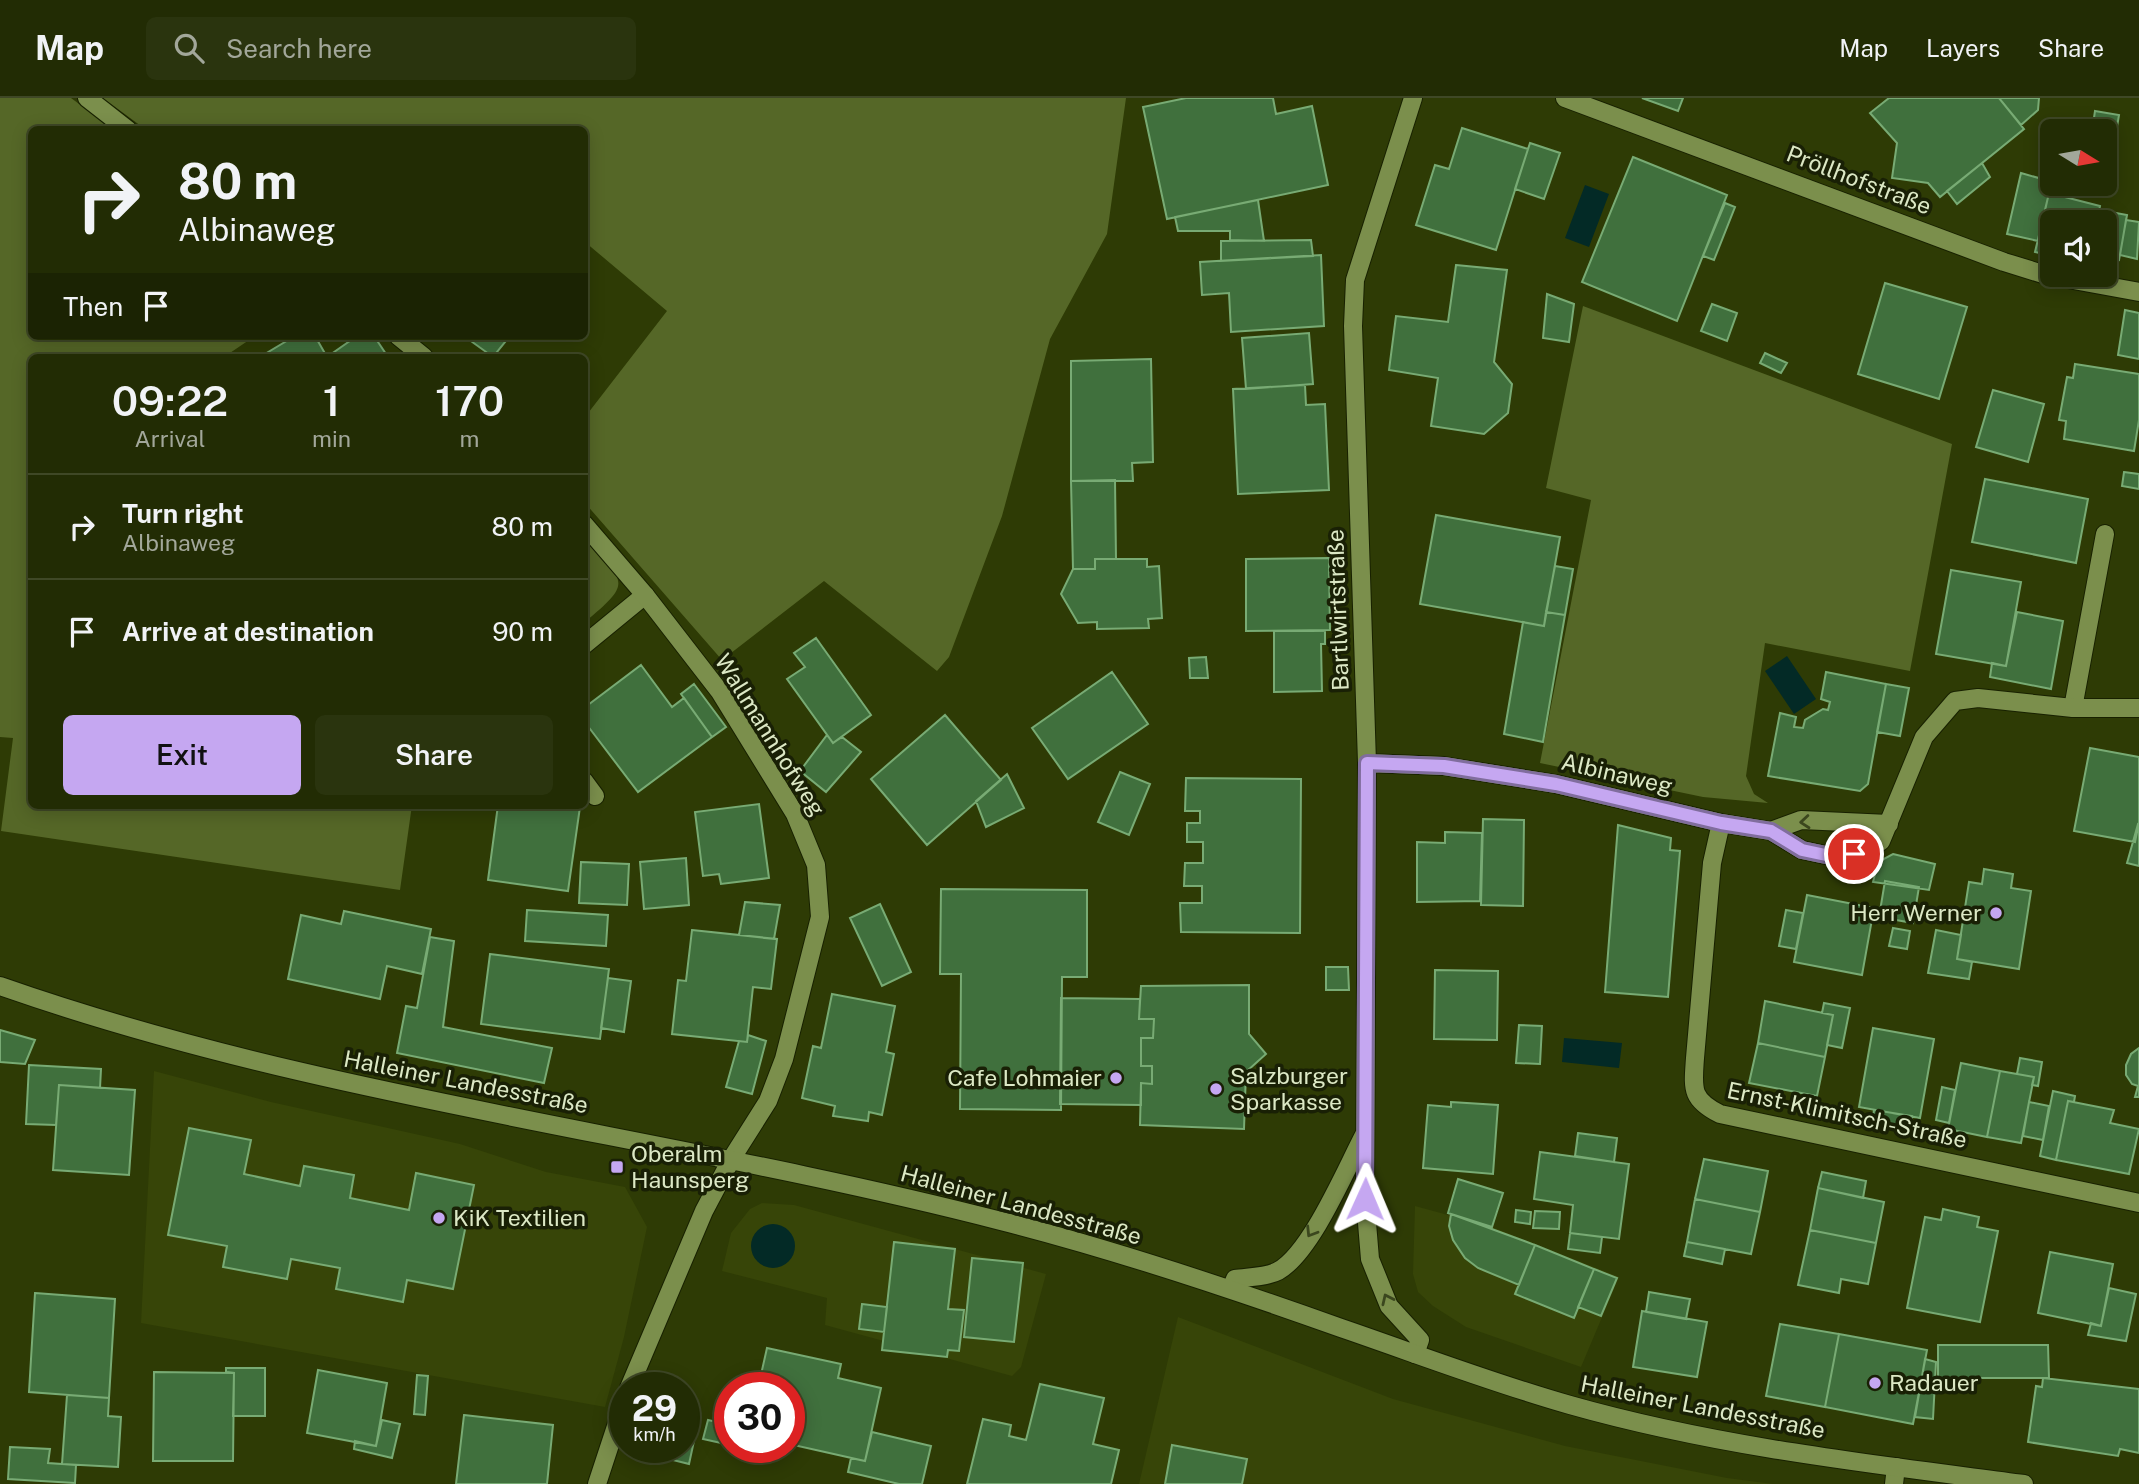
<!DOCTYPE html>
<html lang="en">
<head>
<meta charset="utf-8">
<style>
	:root { --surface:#222c04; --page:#2a340e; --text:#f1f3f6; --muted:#a2a79a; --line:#3f4826; --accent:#c5a7f1 }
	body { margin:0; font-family:"Public Sans",sans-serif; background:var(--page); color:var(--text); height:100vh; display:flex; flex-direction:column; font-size:26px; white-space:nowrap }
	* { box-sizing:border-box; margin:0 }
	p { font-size:23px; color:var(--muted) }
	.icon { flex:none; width:38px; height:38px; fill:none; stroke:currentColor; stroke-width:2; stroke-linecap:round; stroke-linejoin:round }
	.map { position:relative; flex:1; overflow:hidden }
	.sheet { position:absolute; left:28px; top:256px; width:560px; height:455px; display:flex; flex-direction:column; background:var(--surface); border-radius:10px; box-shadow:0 4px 18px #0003,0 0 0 2px var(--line) }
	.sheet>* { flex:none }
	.top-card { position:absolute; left:28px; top:28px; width:560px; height:214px; border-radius:10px; box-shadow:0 4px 18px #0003,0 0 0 2px var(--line); background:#222c04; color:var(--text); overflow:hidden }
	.needle { width:46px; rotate:101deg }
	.controls { position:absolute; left:2040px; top:21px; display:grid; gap:14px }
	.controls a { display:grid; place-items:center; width:77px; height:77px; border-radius:10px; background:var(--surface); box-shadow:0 4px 18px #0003,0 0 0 2px var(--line); font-size:35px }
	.speed { position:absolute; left:609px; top:1274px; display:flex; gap:14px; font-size:35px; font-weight:700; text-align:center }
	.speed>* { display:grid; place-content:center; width:91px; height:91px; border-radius:50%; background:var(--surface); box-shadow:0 4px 18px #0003,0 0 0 2px var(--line); line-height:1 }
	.speed small { font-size:18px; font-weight:400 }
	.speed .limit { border:10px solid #d22; background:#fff; color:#111 }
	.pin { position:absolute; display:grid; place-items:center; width:60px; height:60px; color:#fff; margin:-30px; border:4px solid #fff; border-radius:50%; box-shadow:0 2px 7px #0007 }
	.me { position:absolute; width:77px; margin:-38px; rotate:1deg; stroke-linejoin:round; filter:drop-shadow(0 0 5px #0008) }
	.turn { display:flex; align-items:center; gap:24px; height:147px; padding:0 35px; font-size:32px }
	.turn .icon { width:91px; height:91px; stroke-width:2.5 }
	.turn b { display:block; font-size:49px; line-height:60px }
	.then { display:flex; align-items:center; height:66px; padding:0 35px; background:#0003; gap:14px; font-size:26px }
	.eta { display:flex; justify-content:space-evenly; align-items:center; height:119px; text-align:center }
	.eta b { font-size:42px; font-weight:600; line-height:49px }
	.button { display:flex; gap:14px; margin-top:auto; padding:14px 35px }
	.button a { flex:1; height:80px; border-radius:10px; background:var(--accent); color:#111; font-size:28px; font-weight:600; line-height:80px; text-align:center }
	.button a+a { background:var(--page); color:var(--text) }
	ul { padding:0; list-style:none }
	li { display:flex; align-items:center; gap:21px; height:105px; padding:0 35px; border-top:2px solid var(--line) }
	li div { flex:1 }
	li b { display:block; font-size:26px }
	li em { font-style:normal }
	header { display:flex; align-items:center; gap:42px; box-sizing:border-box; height:98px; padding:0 35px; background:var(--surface); border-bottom:2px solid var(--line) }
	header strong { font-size:33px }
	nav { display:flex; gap:38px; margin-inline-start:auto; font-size:24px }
	.search { width:490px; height:63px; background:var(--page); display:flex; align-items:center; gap:18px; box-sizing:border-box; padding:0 24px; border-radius:10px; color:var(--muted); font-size:26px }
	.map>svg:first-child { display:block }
	.built { fill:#374508 }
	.green { fill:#556727 }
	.water { fill:#032a26 }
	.building { fill:#40703d; stroke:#78ab74; stroke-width:2 }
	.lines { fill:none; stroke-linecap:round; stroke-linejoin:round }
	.service-casing { stroke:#182100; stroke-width:20 }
	.minor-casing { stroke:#182100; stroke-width:20 }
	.secondary-casing { stroke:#182100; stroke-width:20 }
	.service { stroke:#7b8f4c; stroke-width:18 }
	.minor { stroke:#7b8f4c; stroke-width:18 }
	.secondary { stroke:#7b8f4c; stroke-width:18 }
	.oneway { stroke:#3b471e }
	.route-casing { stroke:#806d9d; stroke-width:18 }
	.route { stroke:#c5a7f1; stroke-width:12 }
	.poi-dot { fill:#c5a7f1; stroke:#192005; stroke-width:2.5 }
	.labels { text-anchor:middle; stroke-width:7; stroke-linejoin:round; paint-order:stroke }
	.street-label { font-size:23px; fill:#dce8c5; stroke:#192005 }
	.poi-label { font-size:23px; fill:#dce8c5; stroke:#192005; text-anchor:start }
</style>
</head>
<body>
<header>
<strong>Map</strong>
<div class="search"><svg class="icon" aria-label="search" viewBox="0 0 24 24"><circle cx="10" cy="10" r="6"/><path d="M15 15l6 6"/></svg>Search here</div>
<nav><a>Map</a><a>Layers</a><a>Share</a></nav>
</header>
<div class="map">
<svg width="2139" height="1386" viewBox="0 0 2139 1386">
	<rect width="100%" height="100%" fill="#2e3b05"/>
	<!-- built -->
	<path class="built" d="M154,973L271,1004L460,1046L546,1074L625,1089L647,1129L624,1239L605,1309L141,1225Z
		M762,1105L794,1107L1046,1176L1021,1269L1012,1278L825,1227L827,1200L722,1173L731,1135L750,1111Z
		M1415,1108L1492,1129L1619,1179L1581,1269L1466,1229L1433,1208L1418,1194L1413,1176Z
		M1178,1219L1393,1301L1565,1348L1727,1380L1773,1386H1139Z"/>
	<!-- green -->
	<path class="green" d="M0,0H71L113,31L32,32V238H255L224,259H32V707H412L400,792L1,733L13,640L0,639Z
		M103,0H1126L1107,136L1050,241L1002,418L949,559L937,573L824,483L722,562L585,405V319L667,213L585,144L584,32L145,31Z
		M1583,208L1952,346L1910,573L1765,545L1746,678L1754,696L1768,705L1703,699L1540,665L1591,402L1546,390Z
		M584,440C625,485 634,483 585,524Z"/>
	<!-- water -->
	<path class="water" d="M1585,87L1609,96L1589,149L1565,140Z
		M1787,558L1816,601L1794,616L1765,573Z
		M1564,940L1622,945L1619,970L1562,964Z
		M751 1148a22 22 0 1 1 44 0a22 22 0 1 1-44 0Z"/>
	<!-- building -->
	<path class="building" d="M1186,0H1273L1276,16L1312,8L1328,87L1167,121L1143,9Z
		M1642,0H1683L1678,13Z
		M1889,0H1999L2024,31L1940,99L1928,85L1892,80L1897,45L1870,15Z
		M1999,0H2039L2038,12L2021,27Z
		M2095,13L2119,17L2114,47L2105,46V33H2092Z
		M1462,30L1528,51L1496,152L1416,127L1435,67L1449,71Z
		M1530,45L1560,55L1544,101L1515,91Z
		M1633,59L1727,97L1677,223L1582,184Z
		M1982,65L1990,79L1957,106L1947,93Z
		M2021,75L2060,86L2058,97L2049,95L2038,143L2007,136Z
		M2049,95L2100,108L2097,124H2053V158L2035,154Z
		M1258,102L1264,143L1230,142V133H1178L1175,119Z
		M1725,105L1735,109L1714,162L1703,158Z
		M2100,112L2127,117L2119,162L2105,159V124H2097Z
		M2126,122L2139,124L2137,161L2120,157Z
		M1311,142L1313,158L1221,163V143Z
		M1321,157L1324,228L1231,234L1229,195L1202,197L1200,164Z
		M1456,167L1507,172L1494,264L1512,286L1508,315L1484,336L1431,328L1438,280L1389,272L1396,218L1448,224Z
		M1885,185L1967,209L1939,301L1858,276Z
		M1547,196L1574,206L1569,244L1543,240Z
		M1712,206L1737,215L1727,243L1701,233Z
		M2125,212L2139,215V261L2118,257Z
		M1309,235L1313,286L1246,291L1242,240Z
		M295,238H315L327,259H260Z
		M357,238H374L388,259H327Z
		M464,238H510L493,259Z
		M1765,255L1787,265L1781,275L1760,265Z
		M1151,261L1153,364L1132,365L1133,383H1071V263Z
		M2075,266L2139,276V322L2134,353L2064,341L2066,323L2059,322L2067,279L2073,280Z
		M1305,287L1306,307L1325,306L1329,392L1238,396L1233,291Z
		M1993,292L2044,306L2028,364L1976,349Z
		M2124,374L2139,376V391L2122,388Z
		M1985,381L2088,401L2076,465L1972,444Z
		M1115,382L1116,461H1095V471H1073L1071,383Z
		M1436,417L1560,439L1544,528L1420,506Z
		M1329,460L1330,532L1246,533V461Z
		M1095,461H1147V469L1159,468L1162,520L1148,521L1149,530L1097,531V524L1078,525L1061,496L1073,471H1095Z
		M1555,468L1573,471L1565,517L1546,514Z
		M1951,472L2021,484L2006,568L1936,556Z
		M1546,514L1565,517L1543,644L1504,636L1523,524L1544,528Z
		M2017,514L2063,523L2051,591L1990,579L1992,565L2006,568Z
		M1274,533H1325V546H1321L1322,593L1274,594Z
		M816,540L871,617L833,645L787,581L805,569L794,555Z
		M1206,559L1208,580H1190L1189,560Z
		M641,567L672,609L684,600L712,639L638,694L584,623V610Z
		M1112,574L1148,626L1068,681L1032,630Z
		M1826,574L1886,586L1868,686L1860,693L1768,678L1780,615L1796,619L1794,629L1803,630L1805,622L1823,611L1828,612L1830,604L1821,601Z
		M694,586L726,629L712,639L681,596Z
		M1886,586L1909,590L1900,638L1877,634Z
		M945,617L1001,682L927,747L871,681Z
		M827,637L833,645L842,639L861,654L826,694L800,673Z
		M2090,650L2139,659V724L2135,744L2074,733Z
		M1120,674L1150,686L1129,737L1098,724Z
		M1007,676L1024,710L986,729L976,703Z
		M1186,680L1301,681L1300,835L1181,834L1180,805H1202V788H1184L1185,765H1203V744H1187V725H1200V713H1185Z
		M759,706L769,780L721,786L719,776L703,778L695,714Z
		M498,707L580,709L568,793L488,782Z
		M1483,721L1524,722L1523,808L1481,807Z
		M2138,726H2139V768L2127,765Z
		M1618,727L1671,740L1670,752L1680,753L1668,899L1605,894Z
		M1445,734L1482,735L1480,803L1417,804V744L1445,745Z
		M1893,756L1935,766L1929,792L1873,784L1878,764Z
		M686,760L689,807L644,811L640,764Z
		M581,764L629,766L627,807L579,805Z
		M1984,771L2013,776L2011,790L2031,793L2019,871L1957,861L1969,784L1982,786Z
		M1885,783L1919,789L1913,825L1879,819Z
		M941,791L1087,792V879H1062L1061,1012L960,1011L961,876H940Z
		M1807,797L1874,810L1862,877L1794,864Z
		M745,804L780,807L774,841L739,837Z
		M880,806L911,874L882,888L850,820Z
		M527,812L608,817L606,848L525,843Z
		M1786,812L1803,815L1796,851L1779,848Z
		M344,813L431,831L422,876L387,868L380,901L288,881L301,817L341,826Z
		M1893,830L1910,833L1907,851L1889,848Z
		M692,832L777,841L771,891L753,889L747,944L672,936L678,882L686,883Z
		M1936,832L1961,837L1957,861L1972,864L1969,881L1928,875Z
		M430,839L454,843L443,929L552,950L544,985L397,955L406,908L417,910Z
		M490,856L609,871L600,941L481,926Z
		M1326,869H1348L1349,892H1326Z
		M1435,872L1498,873L1497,942L1434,941Z
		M608,880L631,883L624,934L601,930Z
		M1249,887V936L1266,956L1246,974L1244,1031L1140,1027L1141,985L1152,986V968H1141V940H1153L1154,921H1139L1141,888Z
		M832,896L895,908L886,954L894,956L882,1017L869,1014L868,1023L833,1018L835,1008L802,1000L813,948L821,950Z
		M1061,900L1140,901L1139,921H1154L1153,940H1141V968H1152V986L1141,985V1007L1060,1006Z
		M1765,903L1833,917L1825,959L1758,945Z
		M1824,905L1850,910L1842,950L1827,947L1833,917L1822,915Z
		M1519,927L1542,928L1540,966L1516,965Z
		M1873,930L1934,941L1920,1020L1859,1009Z
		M0,932L35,942L25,966L0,964Z
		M748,937L766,943L752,996L726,989L739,943L747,944Z
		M1758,945L1825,959L1817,998L1749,985Z
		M2139,950V999H2135L2138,988L2132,986L2126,977V967L2131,956Z
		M2020,960L2042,964L2038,988L2032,987L2034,979L2017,976Z
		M1961,965L2000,973L1987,1039L1948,1031Z
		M29,967L101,971L100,990L59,987L56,1027L26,1026Z
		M2000,973L2034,979L2021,1045L1987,1039Z
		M59,987L135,992L129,1077L53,1072Z
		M1942,989L1955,992L1949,1025L1936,1022Z
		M2053,993L2075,998L2074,1004L2068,1003L2056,1062L2040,1058Z
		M2068,1003L2114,1012L2110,1025L2139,1031L2129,1076L2056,1062Z
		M1451,1004L1498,1007L1493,1076L1423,1070L1428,1007L1451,1009Z
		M2029,1004L2049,1008L2043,1042L2023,1038Z
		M1874,1012L1912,1018L1910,1031L1872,1024Z
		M189,1030L251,1042L244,1076L300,1088L304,1068L354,1077L350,1100L409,1112L416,1075L474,1087L453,1191L407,1182L403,1204L336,1191L340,1170L291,1161L287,1181L223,1169L227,1148L168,1137Z
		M1578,1035L1617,1040L1614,1064L1575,1058Z
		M1540,1054L1629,1066L1619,1141L1570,1135L1573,1107L1534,1101Z
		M1704,1061L1768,1073L1760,1114L1695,1101Z
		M1822,1074L1866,1083L1863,1100L1818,1090Z
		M1458,1081L1503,1095L1492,1129L1448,1115Z
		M1818,1090L1884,1104L1876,1145L1810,1132Z
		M1695,1101L1760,1114L1751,1156L1687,1144Z
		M1943,1111L1979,1119L1977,1129L1998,1133L1980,1224L1907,1210L1925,1119L1941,1122Z
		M1516,1112L1531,1114L1530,1126L1515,1124Z
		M1535,1113L1560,1114L1559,1131L1533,1130Z
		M1451,1116L1535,1147L1519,1187L1478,1170L1465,1160L1453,1142L1449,1128Z
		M1810,1132L1876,1145L1868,1186L1841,1181L1839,1195L1798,1187Z
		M1570,1135L1602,1139L1600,1155L1568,1151Z
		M894,1144L955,1151L948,1211L964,1212L959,1253L948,1252L947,1259L882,1252Z
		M1687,1144L1725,1151L1722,1166L1684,1158Z
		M1535,1147L1594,1171L1574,1220L1515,1196Z
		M2050,1154L2113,1166L2101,1228L2038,1215Z
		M972,1160L1023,1165L1014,1244L964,1239Z
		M1594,1171L1617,1180L1601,1218L1578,1209Z
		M2109,1190L2136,1196L2126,1243L2088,1237L2091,1225L2101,1228Z
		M1649,1194L1690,1201L1686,1221L1646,1214Z
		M35,1195L115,1201L109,1300L29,1294Z
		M862,1206L887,1209L884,1234L859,1231Z
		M1642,1213L1707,1224L1697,1279L1633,1269Z
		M1780,1226L1839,1236L1825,1309L1766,1298Z
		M1839,1236L1927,1252L1913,1326L1825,1309Z
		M1938,1247H2048L2049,1280H1938Z
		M767,1250L841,1266L838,1280L881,1290L865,1363L789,1346V1290H758Z
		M1925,1261L1936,1264L1933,1321L1915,1319Z
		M226,1270H265V1318H233L234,1275L226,1274Z
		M318,1272L387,1285L376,1348L307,1335Z
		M154,1274L234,1275L233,1363H153Z
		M417,1277L428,1278L425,1317L414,1316Z
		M2043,1280L2139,1291V1355L2120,1351L2118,1358L2028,1344L2036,1288L2042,1289Z
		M1040,1286L1104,1300L1093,1346L1119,1352L1111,1386H967L983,1321L1011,1327L1009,1338L1026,1342Z
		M67,1297L109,1300L108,1318L121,1319L118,1369L62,1366Z
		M464,1317L553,1327L547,1386H456Z
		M382,1322L400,1326L392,1360L354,1351L355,1343L376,1348Z
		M708,1322L730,1327V1347L703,1341Z
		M872,1334L931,1348L922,1386H899L848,1374L851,1360L865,1363Z
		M684,1340L694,1343L689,1366L669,1361L672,1349H684Z
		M1172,1347L1247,1361L1242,1386H1165Z
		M10,1349L50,1351L48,1365L76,1367L75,1385L8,1381Z
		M741,1349H773L771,1356Z"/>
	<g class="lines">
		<defs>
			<path id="service" d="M584,547L645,497
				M2073,610L2105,436
				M584,683L595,698"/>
			<path id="minor" d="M87,0L128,32
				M1413,0L1355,182L1353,228L1367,665L1365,1101L1370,1161L1389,1208L1420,1242L1415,1256
				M1565,0L2004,164L2046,177L2139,194
				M398,238L424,259
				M584,426L645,497L720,594L795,716L816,767L820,819L784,961L768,1003L732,1060L704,1113L629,1290
				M1367,665L1444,668L1556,686L1721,725L1771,733L1802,752L1840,760L1868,752L1881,743L1924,639L1955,603L1978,600L2073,610H2139
				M1721,725L1712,765L1695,960C1693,990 1690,1001 1720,1016L2139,1105
				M1771,733L1801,722L1889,726
				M1231,1191L1235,1181C1248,1179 1267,1179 1278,1173C1311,1155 1346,1071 1364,1037
				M597,1386L625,1301
				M1894,1386L1896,1369"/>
			<path id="secondary" d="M0,888C325,1002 668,1037 1001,1123C1116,1152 1229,1190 1341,1230C1417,1256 1492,1285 1570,1307C1718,1349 1872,1366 2024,1386"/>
		</defs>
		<!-- service casing -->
		<use href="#service" class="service-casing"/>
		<!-- minor casing -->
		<use href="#minor" class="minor-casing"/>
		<!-- secondary casing -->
		<use href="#secondary" class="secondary-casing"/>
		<!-- service -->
		<use href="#service" class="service"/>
		<!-- minor -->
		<use href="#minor" class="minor"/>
		<!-- secondary -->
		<use href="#secondary" class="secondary"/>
	</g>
	<!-- one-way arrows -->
	<defs><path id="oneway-chevron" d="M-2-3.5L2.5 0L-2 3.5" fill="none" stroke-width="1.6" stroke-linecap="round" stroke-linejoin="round" transform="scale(1.75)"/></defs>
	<g class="oneway">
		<use href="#oneway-chevron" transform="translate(1805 724) rotate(175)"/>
		<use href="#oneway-chevron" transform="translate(1311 1134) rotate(122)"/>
		<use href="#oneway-chevron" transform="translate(1387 1201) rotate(-115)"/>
	</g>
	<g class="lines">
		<defs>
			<path id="route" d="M1365,1101L1367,665L1444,668L1556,686L1721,725L1771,733L1802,752L1840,760L1854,756"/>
		</defs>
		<!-- route casing -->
		<use href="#route" class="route-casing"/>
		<!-- route -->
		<use href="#route" class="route"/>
	</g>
	<!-- markers -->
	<g class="poi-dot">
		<circle cx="1996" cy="815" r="7"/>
		<circle cx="1116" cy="980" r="7"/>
		<circle cx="1216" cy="991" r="7"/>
		<rect x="610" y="1062" width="14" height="14" rx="3.5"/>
		<circle cx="439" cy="1120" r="7"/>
		<circle cx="1875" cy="1285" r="7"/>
	</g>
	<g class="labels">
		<!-- street labels -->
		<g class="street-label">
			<text transform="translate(1859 82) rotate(21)" y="8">Pröllhofstraße</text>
			<text transform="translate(1338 512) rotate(-92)" y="8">Bartlwirtstraße</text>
			<text transform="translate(770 637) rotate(58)" y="8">Wallmannhofweg</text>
			<text transform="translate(1617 676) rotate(13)" y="8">Albinaweg</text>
			<text transform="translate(466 984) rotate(11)" y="8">Halleiner Landesstraße</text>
			<text transform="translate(1847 1017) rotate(12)" y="8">Ernst-Klimitsch-Straße</text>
			<text transform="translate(1021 1107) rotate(15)" y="8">Halleiner Landesstraße</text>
			<text transform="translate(1703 1309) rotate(11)" y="8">Halleiner Landesstraße</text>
		</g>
		<!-- poi labels -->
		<g class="poi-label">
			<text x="1982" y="823" text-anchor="end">Herr Werner</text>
			<text x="1230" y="986">Salzburger<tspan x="1230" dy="26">Sparkasse</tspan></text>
			<text x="1102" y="988" text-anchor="end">Cafe Lohmaier</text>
			<text x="631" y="1064">Oberalm<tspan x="631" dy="26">Haunsperg</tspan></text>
			<text x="453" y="1128">KiK Textilien</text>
			<text x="1889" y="1293">Radauer</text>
		</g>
	</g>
</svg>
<div class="controls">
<a><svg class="needle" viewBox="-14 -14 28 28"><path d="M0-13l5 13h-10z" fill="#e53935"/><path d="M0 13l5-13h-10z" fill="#a2a79a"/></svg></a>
<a><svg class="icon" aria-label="sound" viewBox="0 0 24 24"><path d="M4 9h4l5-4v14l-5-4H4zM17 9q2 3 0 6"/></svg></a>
</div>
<div class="speed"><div>29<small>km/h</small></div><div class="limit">30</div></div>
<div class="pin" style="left:1854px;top:756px;background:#d93025"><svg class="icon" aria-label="arrive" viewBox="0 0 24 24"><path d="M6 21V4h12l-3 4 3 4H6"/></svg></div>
<svg class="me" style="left:1365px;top:1101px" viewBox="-20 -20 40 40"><path d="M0-17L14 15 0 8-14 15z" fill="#c5a7f1" stroke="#fff" stroke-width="4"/></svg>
<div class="top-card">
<div class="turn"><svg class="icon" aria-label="right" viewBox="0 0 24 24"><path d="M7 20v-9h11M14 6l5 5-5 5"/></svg><div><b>80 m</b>Albinaweg</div></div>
<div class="then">Then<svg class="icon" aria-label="arrive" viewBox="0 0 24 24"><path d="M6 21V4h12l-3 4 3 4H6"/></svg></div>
</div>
<section class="sheet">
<div class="eta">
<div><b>09:22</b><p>Arrival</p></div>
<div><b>1</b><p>min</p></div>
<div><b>170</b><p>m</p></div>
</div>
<ul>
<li><svg class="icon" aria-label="right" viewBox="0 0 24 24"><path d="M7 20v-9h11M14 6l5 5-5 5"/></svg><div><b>Turn right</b><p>Albinaweg</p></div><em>80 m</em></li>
<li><svg class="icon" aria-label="arrive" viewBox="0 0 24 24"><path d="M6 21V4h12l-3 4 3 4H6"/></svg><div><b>Arrive at destination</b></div><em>90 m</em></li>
</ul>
<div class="button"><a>Exit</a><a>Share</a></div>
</section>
</div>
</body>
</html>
